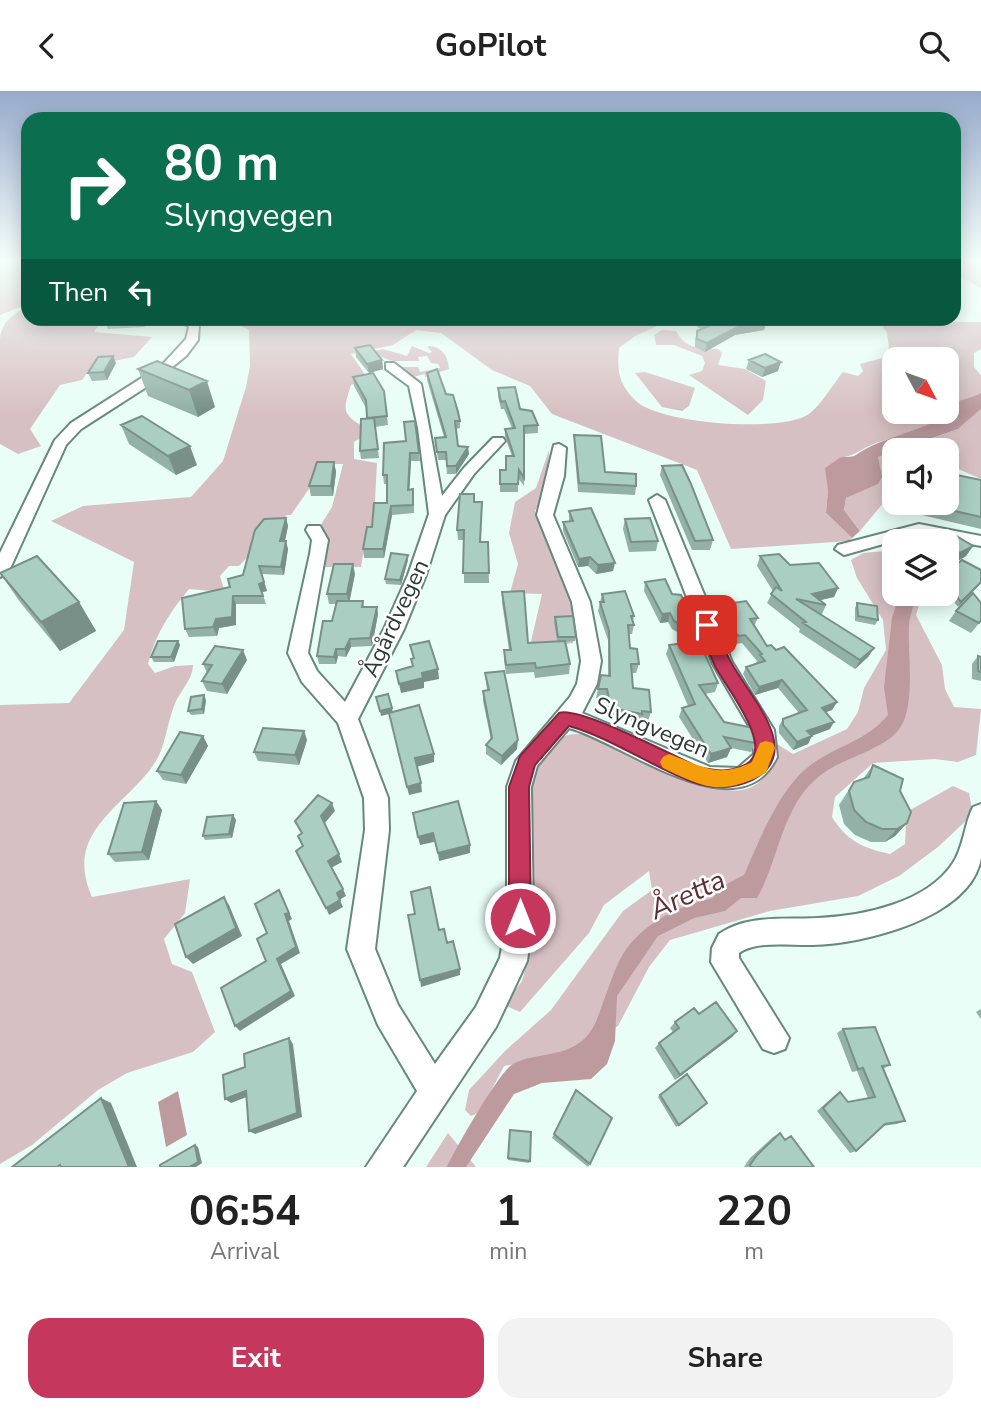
<!DOCTYPE html>
<html lang="en">
<head>
<meta charset="utf-8">
<style>
	:root { --surface:#fff; --page:#f2f2f2; --text:#222; --muted:#767676; --accent:#c6375e }
	body { margin:0; font-family:"Nunito Sans",sans-serif; background:var(--page); color:var(--text); height:100vh; display:flex; flex-direction:column; font-size:26px; white-space:nowrap }
	* { box-sizing:border-box; margin:0 }
	p { font-size:23px; color:var(--muted) }
	.icon { flex:none; width:38px; height:38px; fill:none; stroke:currentColor; stroke-width:2; stroke-linecap:round; stroke-linejoin:round }
	.map { position:relative; height:1076px; overflow:hidden }
	.panel { display:flex; flex-direction:column; background:var(--surface); flex:1 }
	.panel>* { flex:none }
	.top-card { position:absolute; left:21px; top:21px; width:940px; height:214px; border-radius:21px; box-shadow:0 4px 18px #0003; background:#0b6e4f; color:#fff; overflow:hidden }
	.needle { width:46px; rotate:131deg }
	.buttons { position:absolute; left:882px; top:256px; display:grid; gap:14px }
	.buttons a { display:grid; place-items:center; width:77px; height:77px; border-radius:14px; background:var(--surface); box-shadow:0 4px 18px #0003; font-size:35px }
	.pin { position:absolute; display:grid; place-items:center; width:60px; height:60px; color:#fff; margin:-30px; border-radius:14px; box-shadow:0 4px 10px #0006 }
	.me { position:absolute; width:77px; margin:-38px; rotate:0deg; stroke-linejoin:round; filter:drop-shadow(0 0 5px #0008) }
	.turn { display:flex; align-items:center; gap:24px; height:147px; padding:0 28px; font-size:32px }
	.turn .icon { width:91px; height:91px; stroke-width:2.5 }
	.turn b { display:block; font-size:49px; line-height:60px }
	.then { display:flex; align-items:center; height:66px; padding:0 28px; background:#0003; gap:14px; font-size:26px }
	.eta { display:flex; justify-content:space-evenly; align-items:center; height:119px; text-align:center }
	.eta b { font-size:42px; font-weight:700; line-height:49px }
	.primary-button { display:flex; gap:14px; margin-top:auto; padding:14px 28px }
	.primary-button a { flex:1; height:80px; border-radius:21px; background:var(--accent); color:#fff; font-size:28px; font-weight:700; line-height:80px; text-align:center }
	.primary-button a+a { background:var(--page); color:var(--text) }
	header { display:flex; justify-content:space-between; align-items:center; height:91px; padding:0 28px; background:var(--surface); font-size:32px; font-weight:700 }
	.map>svg:first-child { display:block }
	.green { fill:#d7c0c3 }
	.water { fill:#bc9a9e }
	.lines { fill:none; stroke-linecap:round; stroke-linejoin:round }
	.street-casing { stroke:#66887d; stroke-width:4 }
	.street { fill:#fff; fill-rule:evenodd }
	.wall { fill:#93b1a7 }
	.shaded-wall { fill:#789088 }
	.building { fill:#abcec2; stroke:#789088; stroke-width:2 }
	.route { fill:#c6375e; stroke:#81243d; stroke-width:2 }
	.slow { fill:#f59e0b }
	.labels { text-anchor:middle; stroke-width:5; stroke-linejoin:round; paint-order:stroke }
	.street-label { font-size:23px; fill:#2b3a35; stroke:#fff }
	.near-water-label { font-size:28px; font-style:italic; fill:#5e2e37; stroke:#fff }
</style>
</head>
<body>
<header><svg class="icon" aria-label="back" viewBox="0 0 24 24"><path d="M15 5l-7 7 7 7"/></svg>GoPilot<svg class="icon" aria-label="search" viewBox="0 0 24 24"><circle cx="10" cy="10" r="6"/><path d="M15 15l6 6"/></svg></header>
<div class="map">
<svg width="981" height="1076" viewBox="0 0 981 1076">
	<rect width="100%" height="100%" fill="#e8fef6"/>
	<!-- green -->
	<path class="green" d="M0,170H28V213L0,224Z
		M954,170H981V197L954,183Z
		M28,215V228H103L94,241L152,246L134,266L93,274L82,289L60,294L30,338L41,355L18,363L0,353V248C2,229 13,224 28,215Z
		M229,228H665L666,231L635,245L619,257C617,279 618,293 636,310C660,333 782,342 809,323C822,313 833,293 843,281L858,285L863,280L860,273L882,267L889,257L887,242L880,231H981V258L974,262V276L981,284V302L947,315V268H894V320H947L949,323C925,338 901,344 876,352C862,357 855,365 840,367L828,399L826,422L852,447L849,450L731,458L697,379L552,323L530,295L492,279L441,242L416,239L393,254L351,263L364,282L365,289L351,294C343,320 341,322 365,337L362,346L354,351V368L377,372L374,429L366,445L361,476H320L322,432L332,416L343,373H326L291,424H287C276,443 254,458 239,475H229L220,485L225,501L189,498C170,521 155,544 148,573L155,582L175,575L193,574C193,587 183,597 177,608C168,626 166,654 156,670C128,715 62,739 92,806L190,788L185,822L164,848L172,873L192,881L215,941L193,961L127,982L98,999L32,1054L0,1073V614L69,612L124,539L134,471L51,430L83,415L191,406L223,370L246,296L250,275L249,239Z
		M662,239L676,240C686,258 697,257 718,258L722,262L718,274L745,278L766,290L763,309L748,324L689,284L702,280L705,272L702,265L674,254H656L654,244Z
		M412,255L429,262L432,261L427,256L430,255C443,257 448,265 449,278L425,286V283L413,286L399,276H418L420,281L440,277L438,273L431,272L427,265L418,266L419,270H392L369,261L383,258L407,265Z
		M645,281L695,297L689,315L682,320L662,316L635,282Z
		M981,318V388L947,373V359H900L958,338Z
		M549,359L548,392L535,420L572,507L573,552L529,559L542,503L510,502L518,473L509,442L515,411L536,397Z
		M894,361V399L860,440L844,419L846,407L860,400L878,379V366Z
		M885,460L894,465V502H923L916,524L942,574L945,598L954,616L981,618L976,664L958,671L935,668L873,672L835,706L832,726C847,750 863,757 890,763L905,753L906,730L903,723L953,695L969,702L972,718L970,726L938,756L899,785L858,805L770,820L670,849L649,876L618,935L558,966L504,975L480,1021L471,1025L465,1019L469,999L505,960L551,919L623,820L652,799L649,780L604,814L589,842L520,921L504,914L522,890L533,850L530,690C541,660 552,640 587,643C611,652 634,662 657,673C703,695 764,728 777,653L793,663L847,638L858,621L864,597L886,559L883,529L857,487L851,469L863,462Z
		M448,1042L476,1076H426Z"/>
	<!-- water -->
	<path class="water" d="M981,302V318L958,338L878,366L882,386L878,393L846,407L844,419L860,440L852,447L826,422L828,399L825,377C830,374 835,370 839,367C844,365 851,367 856,364C883,345 919,342 948,323L947,315C956,310 970,307 981,302Z
		M900,502H915C915,513 910,523 909,534C907,562 918,622 895,643C873,663 838,668 816,688C782,717 778,771 757,807H741L725,820L694,827L658,845L617,905L615,950L607,973L591,988L542,992L514,1003L466,1076H447C454,1060 500,979 513,973C536,961 562,967 583,949C597,937 600,917 607,901C612,887 618,869 627,857C647,830 682,814 713,807L721,796L744,784C758,752 779,699 807,677C835,654 863,653 888,624L884,596L892,527Z
		M178,1000L187,1044L166,1056L158,1011Z"/>
	<g class="lines">
		<defs>
			<path id="street" d="M180,228H192L199,233L198,249L186,265L151,293L81,338L66,354L9,480L0,486V462L55,349L71,332L162,274L186,248L189,236Z
				M386,272H394L421,293L442,405L464,377L493,347H503L505,350L474,383L445,424L426,484L404,538L358,628L388,707L389,739L375,858L398,914L435,973L476,916L500,867L507,827V696L516,670L570,606L577,593L581,570L572,511L537,424L554,354L559,353L566,357L564,385L553,424L590,511L601,570L597,593L582,622L710,676L738,677L754,663L752,640L713,573L649,409L657,404L665,409L732,571L774,639L777,666C739,745 623,651 569,637L537,675L531,696L533,827L527,870L496,936L403,1076H366L417,1000L378,934L347,858L365,739L364,707L338,632L302,591L288,562L310,463L312,449L306,439L308,435H320L328,449L308,562L317,580L345,611L384,538L408,484L429,423L418,337L409,295L386,278Z
				M919,433L981,445V455L919,443L844,464L835,458L838,454Z
				M981,713C981,730 981,750 981,767C971,827 863,853 813,854C791,855 758,849 739,862V867L789,947L785,958L774,962L763,958L711,871L712,857L719,843C748,823 785,829 818,827C863,825 927,812 953,772C964,755 964,734 973,716Z"/>
		</defs>
		<!-- street casing -->
		<use href="#street" class="street-casing"/>
		<!-- street -->
		<use href="#street" class="street"/>
	</g>
	<!-- wall -->
	<path class="wall" d="M149,228L144,236L108,238L105,231Z
		M699,228L764,239L735,244L705,261L695,256V248L697,240L701,238L697,236Z
		M355,257L382,269L383,278L369,282L356,266Z
		M749,269L778,280L762,286L746,278Z
		M157,270L215,316L198,326L148,305L138,278Z
		M116,272L107,289L92,290L88,282Z
		M427,282L446,303L460,330V337L456,338L458,355L469,363L456,383H447L446,369H438L435,347L444,346L427,289Z
		M353,286L384,300L388,334L375,336L379,367L361,368L360,360L367,328L366,317L354,295Z
		M498,297L538,334V342L524,343V395L518,387V401H500V379H506L512,365L505,346V338L512,337L504,318H501L498,305Z
		M121,334L197,374L176,384L129,353Z
		M574,344L605,381L636,395L635,404L578,401L574,353Z
		M384,352L419,362L420,370H411L409,399L414,407V422L392,424L384,467H364L363,458L372,436L387,412V393H384L383,384Z
		M334,371L336,381L333,405H311L309,395Z
		M662,375L713,449L710,459H692L660,384Z
		M981,389V438L909,421L910,411H947Z
		M475,411L480,451H488L489,492H464V449H458L457,439Z
		M569,420L613,480L596,483L588,475L578,476L563,440V431L569,430Z
		M286,427L288,435L285,450L288,458L284,484L262,483L267,500L262,501L266,513H236V534L219,537L217,545L189,546L185,538L243,484Z
		M625,428L658,450L656,460L629,461L623,438Z
		M947,450L973,455L966,465L954,472L947,468Z
		M760,465L790,474L838,497L834,506L820,509L826,514L822,523H819L874,557L868,566L855,578L799,541L800,538L767,512L773,500L757,475Z
		M408,469L401,494L386,493L385,488Z
		M947,481L981,492L958,516L947,502Z
		M0,482L79,511L96,540L60,560L20,511Z
		M355,483L349,510H363L364,516H377L378,523L372,555L351,556L346,566L338,565L336,573H319L317,565L332,530L336,513H329L327,503Z
		M645,491L672,503L701,545L699,551L718,592L715,601L705,603L724,631L755,652L751,661L731,657L727,666L708,672L679,626L682,617L688,615L666,563L669,554L694,551L672,538L668,531L660,532L644,500Z
		M502,501L528,552L557,550L554,531L555,526L576,546L575,550L566,551L570,573L569,583L535,587L534,581L506,583L504,569V559H509L502,511Z
		M602,503L634,525L633,530L634,534L632,543H629L630,557L639,573L636,582H632L633,597L651,621L648,630L640,629L639,631L609,626L606,607H596L601,584L608,585V549L598,520Z
		M857,512L878,529L875,534L855,530V517Z
		M720,514L758,527L754,535L767,555L776,559L837,611L832,619L826,621L830,638L811,645L808,653L793,659L779,642V635L783,628L799,622L778,597L755,604L743,583L746,576L756,572L757,570L742,552L735,553L717,522Z
		M956,520L981,530L971,542L949,530Z
		M178,550L180,554L174,571H154L151,566Z
		M978,565L981,566V590L972,588V573Z
		M247,569L227,603L207,600L202,590L207,582L203,573Z
		M485,582L517,658L501,674L486,663V654L491,649L483,610V600L487,599Z
		M206,609L204,623L191,624L188,620Z
		M304,640L307,649L299,674L258,670L254,661Z
		M203,645L208,655L186,693L163,689L157,680Z
		M873,674L900,700L907,732L895,745L885,751H871L855,744L844,733L839,714L854,691L863,688Z
		M156,710L162,719L149,769L115,771L108,763Z
		M233,724L236,729L232,747L205,749L203,745Z
		M981,918V928L976,921Z
		M699,923L737,940L732,946L675,989L655,957L659,952L673,941L670,937L675,931Z
		M843,938L890,974L883,978L905,1030L897,1033L882,1035L856,1060L850,1062L817,1020L835,1004L840,1001L848,1011L868,1007L857,980L852,981L837,942Z
		M576,999L590,1073L588,1076L552,1047Z
		M660,1004L707,1012L676,1036L658,1006Z
		M510,1039L530,1070L529,1072L508,1069Z
		M780,1042L784,1048L791,1045L814,1076H744L750,1067L773,1046Z"/>
	<!-- shaded-wall -->
	<path class="shaded-wall" d="M142,228H149L144,236Z
		M767,231L764,239L735,244L705,261L707,252L738,236Z
		M113,265L116,272L107,289L104,281Z
		M382,269L383,278L369,282L367,273Z
		M781,271L778,280L762,286L765,277Z
		M207,290L215,316L198,326L189,299Z
		M190,355L197,374L176,384L168,365Z
		M468,356L469,363L456,383V375Z
		M410,362L411,370L409,407L408,399Z
		M334,371L336,381L333,405L331,395Z
		M391,415L392,424L384,467L383,458Z
		M286,427L288,435L283,459L280,450Z
		M286,450L288,458L284,484L281,476Z
		M973,455L966,465L954,472L960,462Z
		M408,464V469L401,494L400,489Z
		M590,466L588,475L578,476L579,468Z
		M615,472L613,480L596,483L598,474Z
		M353,473L355,483L349,513L347,503Z
		M259,475L267,500L262,501L259,493Z
		M981,491V492L958,516L961,511Z
		M838,497L834,506L812,511V503Z
		M233,505L236,513V534L219,537L217,545L213,536L216,528Z
		M79,511L96,540L60,560L41,531Z
		M377,516L378,523L372,555L370,547Z
		M670,522L668,531L660,532L662,523Z
		M350,548L351,556L346,566L345,558Z
		M178,550L180,554L174,571L171,566Z
		M874,557L868,566L855,578L860,569Z
		M336,558L338,565L336,573L334,566Z
		M243,559L247,569L227,603L222,593Z
		M438,578L439,588L424,591V597L401,602L399,593L422,582Z
		M782,589L778,597L755,604L759,596Z
		M204,604L206,609L204,623L202,618Z
		M837,611L832,619L818,624L822,617Z
		M392,617L393,622L381,625L380,620Z
		M834,631L830,638L803,648L807,640Z
		M304,640L307,649L299,674L295,664Z
		M203,645L208,655L186,693L181,684Z
		M812,645L808,653L793,659L797,651Z
		M518,649L517,658L501,674L502,665Z
		M731,657L727,666L708,672L711,663Z
		M434,663V671L416,676L415,667Z
		M421,692L422,701L409,704L407,696Z
		M156,710L162,719L149,769L142,761Z
		M332,712L335,720L324,733L321,725Z
		M233,724L236,729L232,747L229,743Z
		M907,732L895,745L885,751L897,738Z
		M433,742L434,751L420,754L418,746Z
		M470,754V762L439,770L438,762Z
		M339,763L342,771L331,777L328,770Z
		M343,798L346,805L339,809L337,802Z
		M279,799L292,828L289,830L300,862L281,873L295,905L240,940L235,935L277,868L285,823Z
		M224,806L229,814L242,845L193,873L186,866Z
		M340,809L343,816L329,824L326,817Z
		M460,878V884L421,896L420,889Z
		M737,940L732,946L675,989L680,984Z
		M289,947L293,953L302,1026L255,1043L249,1040Z
		M246,1000L252,1004L231,1012L225,1008Z
		M101,1007L111,1012L137,1076H129Z
		M195,1054L198,1056L202,1072L196,1076H189Z"/>
	<!-- building -->
	<path class="building" d="M107,228H142L105,231Z
		M699,228H762L767,231L738,236L707,252L697,248V240L711,234Z
		M370,254L382,269L367,273L355,257Z
		M765,263L781,271L765,277L749,269Z
		M113,265L104,281L88,282L98,266Z
		M157,270L207,290L189,299L138,278Z
		M437,278L446,303L453,304L458,321L460,330H455L458,355L468,356L456,375H447L446,361H437L435,347L446,346L427,282Z
		M373,282L384,300L387,325L367,327L366,309L353,286Z
		M515,296L520,318L532,320L538,334L524,335V387L519,379L518,393H500V379H506V365H514L505,338L515,337L505,310L501,311L498,297Z
		M142,325L190,355L168,365L121,334Z
		M374,327L378,358L360,360L361,328Z
		M415,330L419,362H410L408,399L413,398V414L391,415L383,458H363L367,436H372L374,412H387V384H383L384,352L406,350L404,331Z
		M574,344L601,345L605,381L636,383V395L579,392Z
		M317,371H334L331,395H309Z
		M682,374L691,393L713,449L695,450L662,375Z
		M947,382L981,389V426L915,411H947Z
		M460,403H474V411H482L480,451H488L489,482H463L464,439H457Z
		M591,417L615,472L598,474L590,466L579,468L563,431L573,430L569,420Z
		M286,427L280,450H286L281,476L259,475L264,491L259,493L263,505H233L232,526L216,528L213,536L185,538L182,507L230,496L228,488L243,484L255,439L264,428Z
		M650,427L658,450L631,451L625,428Z
		M953,443L973,455L960,462L947,454V450H942Z
		M391,462L408,464L400,489L385,488Z
		M779,463L790,474L819,472L838,497L812,503L826,514L796,508L874,557L860,569L803,532L806,531L771,503L776,496L782,500L760,465Z
		M37,465L79,511L41,531L0,482Z
		M962,469L981,479V491L961,511L947,493V481Z
		M334,473H353L347,503H327Z
		M665,488L672,503L681,504L701,545L674,530L670,522L662,523L645,491Z
		M524,500L528,552L565,550L570,573L536,577L535,572L506,574L504,559H511L502,501Z
		M625,500L634,525H631L634,534H628L630,557L637,558L639,573H631L633,597L649,599L651,621L642,620V623L611,617L607,598H598L601,584L610,585L609,540L600,511H604L602,503Z
		M973,502L981,512V529L979,532L956,520Z
		M337,510H363L362,516H377L370,547L350,548L345,558H336L334,566L317,565L323,530H332Z
		M746,510L758,527L750,528L767,555L771,554L776,559L784,556L837,611L822,617L834,631L807,640L812,645L797,651L783,634V628L807,619L782,589L759,596L746,576L765,570L760,564L762,563L745,544L738,545L720,514Z
		M857,512L877,515L878,529L858,525Z
		M573,525L576,546H558L555,526Z
		M158,550H178L171,566H151Z
		M429,550L438,578L422,582L423,587L399,593L396,580L413,575L411,568L414,567L410,554Z
		M699,550L718,592L699,594L724,631L754,637L755,652L724,646L731,657L711,663L682,617L695,613L669,554Z
		M215,555L243,559L222,593L202,590L212,574L203,573Z
		M978,565L981,566V581L978,580Z
		M504,580L518,649L502,665L486,654L492,647L483,600L489,599L485,582Z
		M388,603L392,617L380,620L376,606Z
		M204,604L202,618L188,620L191,606Z
		M419,614L434,663L415,667L421,692L407,696L389,622Z
		M263,637L304,640L295,664L254,661Z
		M180,641L203,645L181,684L157,680Z
		M873,674L903,688L900,700L911,721L907,732L897,738H882L866,731L854,719L849,700L854,691L869,686Z
		M318,704L332,712L321,725L339,763L328,770L343,798L337,802L340,809L326,817L296,760L303,755L298,745L302,742L295,730Z
		M156,710L142,761L108,763L124,712Z
		M458,710L470,754L438,762L433,742L418,746L413,722Z
		M233,724L229,743L203,745L207,726Z
		M430,796L439,839L444,838L447,852L453,850L460,878L420,889L408,824L415,823L411,801Z
		M279,799L289,822L285,823L296,856L277,868L291,900L235,935L221,897L266,870L257,848L267,842L255,813Z
		M224,806L236,837L186,866L175,833Z
		M716,911L737,940L680,984L659,952L679,937L675,931L694,917L699,923Z
		M875,936L890,974L882,975L905,1030L885,1033L856,1060L823,1017L840,1001L848,1011L875,1006L863,977L858,978L843,938Z
		M289,947L297,1022L249,1040L246,1000L225,1008L223,984L245,976L244,963Z
		M687,983L707,1012L679,1034L660,1004Z
		M576,999L612,1027L590,1073L554,1043Z
		M101,1007L129,1076H61L60,1074L57,1076H12Z
		M510,1039L531,1041L530,1070L508,1067Z
		M780,1042L785,1049L791,1045L814,1076H751L750,1074L757,1064Z
		M195,1054L198,1071L189,1076H160V1074Z"/>
	<!-- sky -->
	<linearGradient id="sky" x2="0" y2="1"><stop stop-color="#96aaca"/><stop offset="0.53" stop-color="#f5fffb"/><stop offset="1" stop-color="#f5fffb" stop-opacity="0"/></linearGradient>
	<rect width="981" height="321" fill="url(#sky)"/>
	<!-- route -->
	<path class="route" d="M707,528L712,530C720,544 724,560 732,573C751,607 805,662 752,689C731,699 711,698 690,690C649,674 611,647 569,635L535,674L529,696L531,827L528,835L520,838L512,835L509,827V696L520,665L559,622C579,615 674,665 698,676C716,680 729,682 745,674C777,658 725,595 715,575C709,562 704,547 699,534Z"/>
	<!-- slow -->
	<path class="slow" d="M766,650L773,652L775,657L766,682C721,705 707,698 663,677L660,671L663,666L669,663C703,675 717,688 752,671L760,652Z"/>
	<g class="labels">
		<!-- street labels -->
		<g class="street-label">
			<text transform="translate(395 527) rotate(-65)" y="8">Ågårdvegen</text>
			<text transform="translate(652 636) rotate(23)" y="8">Slyngvegen</text>
		</g>
		<!-- near-water labels -->
		<g class="near-water-label">
			<text transform="translate(687 803) rotate(-25)" y="10">Åretta</text>
		</g>
	</g>
</svg>
<div class="buttons">
<a><svg class="needle" viewBox="-14 -14 28 28"><path d="M0-13l5 13h-10z" fill="#e53935"/><path d="M0 13l5-13h-10z" fill="#767676"/></svg></a>
<a><svg class="icon" aria-label="sound" viewBox="0 0 24 24"><path d="M4 9h4l5-4v14l-5-4H4zM17 9q2 3 0 6"/></svg></a>
<a><svg class="icon" aria-label="layers" viewBox="0 0 24 24"><path d="M12 4l9 5-9 5-9-5zM3 14l9 5 9-5"/></svg></a>
</div>
<div class="pin" style="left:707px;top:534px;background:#d93025"><svg class="icon" aria-label="arrive" viewBox="0 0 24 24"><path d="M6 21V4h12l-3 4 3 4H6"/></svg></div>
<svg class="me" style="left:520px;top:827px" viewBox="-20 -20 40 40"><circle r="17" fill="#c6375e" stroke="#fff" stroke-width="3"/><path d="M0-11L8 9 0 5-8 9z" fill="#fff"/></svg>
<div class="top-card">
<div class="turn"><svg class="icon" aria-label="right" viewBox="0 0 24 24"><path d="M7 20v-9h11M14 6l5 5-5 5"/></svg><div><b>80 m</b>Slyngvegen</div></div>
<div class="then">Then<svg class="icon" aria-label="left" viewBox="0 0 24 24"><path d="M17 20v-9H6M10 6l-5 5 5 5"/></svg></div>
</div>
</div>
<section class="panel">
<div class="eta">
<div><b>06:54</b><p>Arrival</p></div>
<div><b>1</b><p>min</p></div>
<div><b>220</b><p>m</p></div>
</div>
<div class="primary-button"><a>Exit</a><a>Share</a></div>
</section>
</body>
</html>
